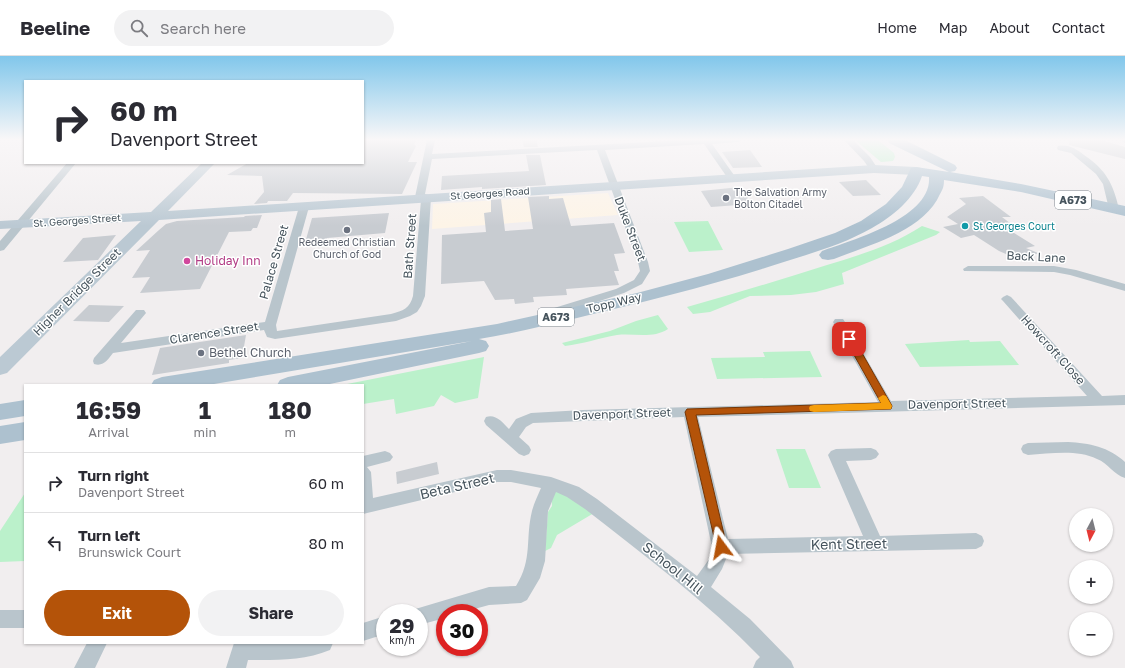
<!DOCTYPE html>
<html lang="en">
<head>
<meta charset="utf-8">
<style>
	:root { --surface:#fff; --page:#f2f2f3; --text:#2b2b33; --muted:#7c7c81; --line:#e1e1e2; --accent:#b45309 }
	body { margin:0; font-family:"Golos Text",sans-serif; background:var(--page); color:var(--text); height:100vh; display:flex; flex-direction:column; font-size:15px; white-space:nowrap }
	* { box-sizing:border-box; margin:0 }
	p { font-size:13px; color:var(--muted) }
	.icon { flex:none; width:22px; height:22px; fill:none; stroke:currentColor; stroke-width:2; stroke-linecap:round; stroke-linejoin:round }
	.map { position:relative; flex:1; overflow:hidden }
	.details { position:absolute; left:24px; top:328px; width:340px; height:260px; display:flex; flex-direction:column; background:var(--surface); border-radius:0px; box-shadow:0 1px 3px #0004 }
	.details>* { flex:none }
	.guide { position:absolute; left:24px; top:24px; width:340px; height:84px; border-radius:0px; box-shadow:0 1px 3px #0004; background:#fff; color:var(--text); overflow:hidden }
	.needle { width:26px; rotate:187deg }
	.tools { position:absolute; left:1069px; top:452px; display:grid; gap:8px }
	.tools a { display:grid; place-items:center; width:44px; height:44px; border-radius:50%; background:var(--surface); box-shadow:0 1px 3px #0004; font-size:20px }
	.speed { position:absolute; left:376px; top:548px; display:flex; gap:8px; font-size:20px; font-weight:700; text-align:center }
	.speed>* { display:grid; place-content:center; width:52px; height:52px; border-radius:50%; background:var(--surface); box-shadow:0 1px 3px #0004; line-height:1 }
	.speed small { font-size:10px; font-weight:400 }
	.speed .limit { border:6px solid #d22; background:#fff; color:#111 }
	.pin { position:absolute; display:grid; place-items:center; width:34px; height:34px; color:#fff; margin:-17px; border-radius:8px; box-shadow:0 2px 6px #0006 }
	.me { position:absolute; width:44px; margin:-22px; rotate:347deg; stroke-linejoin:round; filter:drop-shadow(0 0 3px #0008) }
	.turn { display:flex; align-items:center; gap:14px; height:84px; padding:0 20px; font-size:18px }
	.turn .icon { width:52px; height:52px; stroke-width:2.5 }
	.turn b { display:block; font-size:28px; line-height:34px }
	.eta { display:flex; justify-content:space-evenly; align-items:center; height:68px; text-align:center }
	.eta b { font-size:24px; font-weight:700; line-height:28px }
	.button { display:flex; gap:8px; margin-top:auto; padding:8px 20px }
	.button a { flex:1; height:46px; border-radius:24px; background:var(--accent); color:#fff; font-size:16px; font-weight:700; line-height:46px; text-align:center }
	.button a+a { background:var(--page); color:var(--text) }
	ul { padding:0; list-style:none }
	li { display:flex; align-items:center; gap:12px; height:60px; padding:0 20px; border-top:1px solid var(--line) }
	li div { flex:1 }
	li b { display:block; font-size:15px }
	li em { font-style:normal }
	header { display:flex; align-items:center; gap:24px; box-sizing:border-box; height:56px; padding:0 20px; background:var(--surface); border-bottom:1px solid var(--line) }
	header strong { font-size:19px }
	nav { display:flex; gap:22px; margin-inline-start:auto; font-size:14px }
	.search { width:280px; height:36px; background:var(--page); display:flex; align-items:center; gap:10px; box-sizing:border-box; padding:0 14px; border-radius:22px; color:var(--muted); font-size:15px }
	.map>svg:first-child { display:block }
	.commercial { fill:#fdf4e7 }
	.green { fill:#bbf1cb }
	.building { fill:#c8ccd1 }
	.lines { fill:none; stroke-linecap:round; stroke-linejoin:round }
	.minor { fill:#b9c5cc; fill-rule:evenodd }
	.secondary { fill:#bbc9d3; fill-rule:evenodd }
	.primary { fill:#adc1cf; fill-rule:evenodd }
	.route { fill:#b45309; stroke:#753606 }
	.slow { fill:#f59e0b }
	.worship-dot { fill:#6b7280; stroke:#fff; stroke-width:1.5 }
	.culture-dot { fill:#0f9aa8; stroke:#fff; stroke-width:1.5 }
	.hotel-dot { fill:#d1479c; stroke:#fff; stroke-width:1.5 }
	.labels { text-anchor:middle; stroke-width:3; stroke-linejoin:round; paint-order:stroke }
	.far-worship-label { font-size:10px; fill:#5b616d; stroke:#fff; text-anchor:start }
	.far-street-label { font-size:10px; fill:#46545d; stroke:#fff }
	.far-culture-label { font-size:10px; fill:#0d838f; stroke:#fff; text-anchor:start }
	.shield { fill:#fff; stroke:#7e878e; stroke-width:1 }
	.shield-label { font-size:11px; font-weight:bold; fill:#46545d }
	.street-label { font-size:12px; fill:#46545d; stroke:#fff }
	.hotel-label { font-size:12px; fill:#b23c85; stroke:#fff; text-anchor:start }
	.worship-label { font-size:12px; fill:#5b616d; stroke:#fff; text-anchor:start }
	.near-street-label { font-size:14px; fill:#46545d; stroke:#fff }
</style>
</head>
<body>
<header>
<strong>Beeline</strong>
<div class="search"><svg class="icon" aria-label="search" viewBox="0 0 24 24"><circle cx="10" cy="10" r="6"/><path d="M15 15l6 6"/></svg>Search here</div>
<nav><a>Home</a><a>Map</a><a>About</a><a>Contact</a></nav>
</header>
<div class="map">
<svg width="1125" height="612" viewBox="0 0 1125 612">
	<rect width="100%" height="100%" fill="#f1eeef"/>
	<!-- commercial -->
	<path class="commercial" d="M608,137L618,159L432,173L433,148Z"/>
	<!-- green -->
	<path class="green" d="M855,84H878L894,97L895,101L893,105L881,106Z
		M708,165L723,194L689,196L674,166Z
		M922,170L940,176L936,179L842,217L844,228L816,236L791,239L750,240L710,256L693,258L687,251C733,238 780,224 827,209C860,199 893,189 922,170Z
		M658,259L668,273C653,283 634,277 617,279C599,282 583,288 565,290L562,287L610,275L636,265Z
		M969,284L970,286L1000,285L1019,309L920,311L905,288Z
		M810,295L822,321L717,323L711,302L765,301L763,296Z
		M484,301L478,342L455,347L441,339L434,350L396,358L394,343L363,348V329H342Z
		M776,393H805L821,432H789Z
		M551,427L599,454L557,479L551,492L545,495L548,456L552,450Z
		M25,437V505L0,506V475Z"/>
	<!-- building -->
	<path class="building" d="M363,84H416L414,88L416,90L408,106H417L402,138L293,137L287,145H268L267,147L254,148L264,136L262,120L227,119L248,107H363Z
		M522,84H536L538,91H524Z
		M1070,84H1101L1125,91V103L1069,89Z
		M750,94L762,111L733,112L722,96Z
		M526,99H540L546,129L482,133V131L441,134L442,120L529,115Z
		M866,124L881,139L853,140L839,126Z
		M740,131L752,148L711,151L701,135Z
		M549,140V143L563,142L571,170L614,167L625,197L614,198L619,215H614L619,229L566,233L567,239L533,241L534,246L515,248L514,243L495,244L484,225L441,228L442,179L486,176L484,157L491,156V144L501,143L505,175L533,173L528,141Z
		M983,140L1011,161H1002L1019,174L1011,175L1035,190L1026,192L1038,197L1022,205L999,195L974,179L961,182L943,171L958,168L947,161L966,148L959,142Z
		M389,157L385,177L327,182L326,186L305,187L312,162Z
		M262,159L257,172H253L251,175L229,176L200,233L140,237L150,221L132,222L150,194L136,195L159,174L166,168L177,165L244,161L245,160Z
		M116,179L98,204L63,206L83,182Z
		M89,249L124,250L109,266L73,265Z
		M246,279L242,302L229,304V307L152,319L160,292Z
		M437,406L439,418L397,428L396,416Z"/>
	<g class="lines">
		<!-- minor -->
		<path class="minor" d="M427,84H435L432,98L685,84H742L738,86L712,88L736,122L732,125L729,124L704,88L605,94L648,206L650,215L642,228L624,237L545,263L541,262L539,259L541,256L616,233L634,224L640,215L638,206L597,94L432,103L425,138L429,139L431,141L425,240L421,250L417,256L410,260L396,265L275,283L267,281L264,274L113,297C108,303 104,311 94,308L93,305L94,302L136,254H144L146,257L121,287L265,266L299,151L304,148L309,151L276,269L277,275L391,258C403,255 410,252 413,240L421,144L417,143L415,141Z
			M844,84H853L870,101L878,113L877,115H871L864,105Z
			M1120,84H1125V87Z
			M1058,90C1069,88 1076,93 1084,99C1106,114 1113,127 1119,153L1117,155H1111L1109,153L1103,128L1096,118L1071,97L1058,94L1057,92Z
			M67,107H76L4,194L0,195V185Z
			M968,210H1054L1076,214L1125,228V235L1070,219L1054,216L964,215L963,213Z
			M1007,239L1011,241L1102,340L1125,339V349L698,361L728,483L863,480L828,399L831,395L836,393L871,392L876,394L879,398L876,402L871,404L846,405L880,480L976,477L982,480L984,485L982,490L976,493L728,498L722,513L711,531L750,563L791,605L794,612H753L756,605L760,601C707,546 645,500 585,453L567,441L556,436L548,455L545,505L540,522L527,544L521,547L489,549L460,557H445V562L419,569V557H411L412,554L489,531L516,530C533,503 525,483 532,455C534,447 538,439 541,432L511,426H497L363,458V400L385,395L390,397L393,401L390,405L367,411L371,416L373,442L497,414H511L551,421L579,431L597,443L697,520L710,502L712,491L684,361L533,367L526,371L519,381L529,390L531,394L529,398L524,400L519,398L486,369L484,365L486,361C496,358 502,366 509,373L516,363L531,357L583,354L878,346L833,266L835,263H843L845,266L891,345L1087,340L1003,245L1001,243L1003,241Z
			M1068,386C1089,387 1109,391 1125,406V422C1114,419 1108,407 1097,403C1076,393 1050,398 1028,399L1023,397L1021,393L1023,389L1028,387Z
			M0,554H25V572H0Z
			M385,560V578L363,585V567Z
			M87,587H107L95,612H74Z
			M234,587H333L330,594C304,605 276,604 248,604L246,612H226Z"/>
		<!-- secondary -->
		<path class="secondary" d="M202,107H215L168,155L874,109L916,111L921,112L922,115L921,118L916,119L874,117L159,164L7,317L0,319V301L141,165L0,173V165L151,156Z"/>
		<!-- primary -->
		<path class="primary" d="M888,84H905L955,109L957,112L955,115L950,116L1021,128L1125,150V160L1021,136L944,124C944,130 943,133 940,138C924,175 869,189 834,203L828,204L822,203L819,199L822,195C852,184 932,162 929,121L922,120C915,142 892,161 872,172C839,191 798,201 762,213C701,232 639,247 577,262C545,269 512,278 479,283L486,285L489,290L486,295L479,297L325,329H277L280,324L288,321L472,285L208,329H151L154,324L162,321L497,268L637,237L708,218L788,193L835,177L861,165L886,148L902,131L911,112L916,111L949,116L889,87Z
			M25,344V360L0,364V348Z
			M25,366V384L0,388V370Z"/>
	</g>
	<!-- sky -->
	<linearGradient id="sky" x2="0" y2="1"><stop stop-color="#81c7eb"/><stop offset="0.49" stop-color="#f9f7f8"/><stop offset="1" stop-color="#f9f7f8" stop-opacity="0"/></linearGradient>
	<rect width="1125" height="170" fill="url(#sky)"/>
	<!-- route -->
	<path class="route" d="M849,280L854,283L891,348L892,350L891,353L696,359L727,491L726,494L721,496L717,494L685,356L687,353L881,347L845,283Z"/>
	<!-- slow -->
	<path class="slow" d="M883,339L886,340L892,350L891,353L814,356L810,355L809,352L810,350L814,349L881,347L878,342Z"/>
	<!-- markers -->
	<g class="worship-dot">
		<circle cx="726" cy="142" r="4"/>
		<circle cx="347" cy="174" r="4"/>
		<circle cx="201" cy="297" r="4"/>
	</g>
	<circle class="culture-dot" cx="965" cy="170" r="4"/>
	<circle class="hotel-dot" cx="187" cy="205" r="4"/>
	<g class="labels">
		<!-- far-worship labels -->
		<g class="far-worship-label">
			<text x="734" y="140">The Salvation Army<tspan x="734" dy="12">Bolton Citadel</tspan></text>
			<text x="347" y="190" text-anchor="middle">Redeemed Christian<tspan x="347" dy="12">Church of God</tspan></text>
		</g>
		<!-- far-street labels -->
		<g class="far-street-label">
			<text transform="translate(490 137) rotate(-4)" y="4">St Georges Road</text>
			<text transform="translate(77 164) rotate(-4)" y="4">St. Georges Street</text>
		</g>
		<!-- far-culture labels -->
		<g class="far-culture-label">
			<text x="973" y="174">St Georges Court</text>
		</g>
		<!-- shield labels -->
		<g class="shield">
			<rect x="1055" y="135" width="36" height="18" rx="3"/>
			<rect x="538" y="252" width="36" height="18" rx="3"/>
		</g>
		<g class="shield-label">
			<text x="1073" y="148">A673</text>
			<text x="556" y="265">A673</text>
		</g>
		<!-- street labels -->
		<g class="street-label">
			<text transform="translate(630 173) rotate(69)" y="4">Duke Street</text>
			<text transform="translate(410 190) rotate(-86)" y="4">Bath Street</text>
			<text transform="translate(1036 201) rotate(3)" y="4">Back Lane</text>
			<text transform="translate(274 206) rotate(-74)" y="4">Palace Street</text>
			<text transform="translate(77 236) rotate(-45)" y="4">Higher Bridge Street</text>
			<text transform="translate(614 247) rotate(-13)" y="4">Topp Way</text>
			<text transform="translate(214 277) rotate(-9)" y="4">Clarence Street</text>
			<text transform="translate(1053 294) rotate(48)" y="4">Howcroft Close</text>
			<text transform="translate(957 348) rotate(-1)" y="4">Davenport Street</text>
			<text transform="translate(622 358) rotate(-2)" y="4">Davenport Street</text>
		</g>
		<!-- hotel labels -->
		<g class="hotel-label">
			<text x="195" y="209">Holiday Inn</text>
		</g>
		<!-- worship labels -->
		<g class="worship-label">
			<text x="209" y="301">Bethel Church</text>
		</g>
		<!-- near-street labels -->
		<g class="near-street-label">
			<text transform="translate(457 430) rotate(-13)" y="5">Beta Street</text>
			<text transform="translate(849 488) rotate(-1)" y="5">Kent Street</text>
			<text transform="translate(673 512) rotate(39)" y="5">School Hill</text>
		</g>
	</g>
</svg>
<div class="tools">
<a><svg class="needle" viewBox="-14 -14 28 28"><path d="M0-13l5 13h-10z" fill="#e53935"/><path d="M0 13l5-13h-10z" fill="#7c7c81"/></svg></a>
<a>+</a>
<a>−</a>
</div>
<div class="speed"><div>29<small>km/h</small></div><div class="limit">30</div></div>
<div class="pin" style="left:849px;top:283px;background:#d93025"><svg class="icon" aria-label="arrive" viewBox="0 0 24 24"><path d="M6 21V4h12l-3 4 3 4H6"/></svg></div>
<svg class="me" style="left:721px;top:491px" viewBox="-20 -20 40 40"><path d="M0-17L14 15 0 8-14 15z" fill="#b45309" stroke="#fff" stroke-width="4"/></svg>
<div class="guide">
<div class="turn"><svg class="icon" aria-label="right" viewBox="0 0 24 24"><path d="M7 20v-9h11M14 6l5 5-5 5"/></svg><div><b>60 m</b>Davenport Street</div></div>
</div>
<section class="details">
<div class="eta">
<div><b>16:59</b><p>Arrival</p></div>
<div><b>1</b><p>min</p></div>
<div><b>180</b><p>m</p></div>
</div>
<ul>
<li><svg class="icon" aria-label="right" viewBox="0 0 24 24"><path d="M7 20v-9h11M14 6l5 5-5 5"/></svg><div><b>Turn right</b><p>Davenport Street</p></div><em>60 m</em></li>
<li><svg class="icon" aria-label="left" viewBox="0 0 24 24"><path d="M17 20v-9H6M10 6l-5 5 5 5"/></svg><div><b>Turn left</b><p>Brunswick Court</p></div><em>80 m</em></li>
</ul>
<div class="button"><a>Exit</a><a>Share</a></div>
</section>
</div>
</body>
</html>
